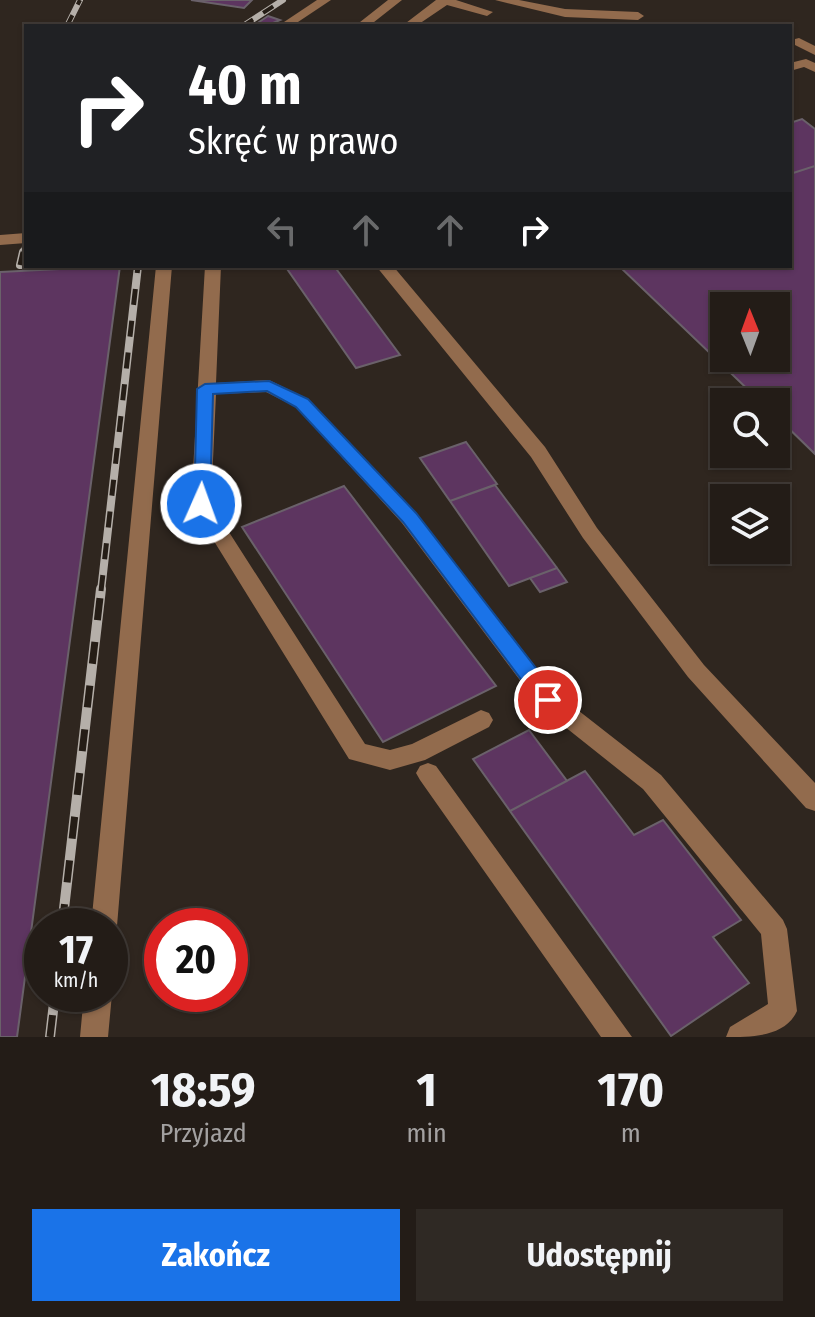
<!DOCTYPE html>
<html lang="pl">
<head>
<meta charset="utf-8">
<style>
	:root { --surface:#231c17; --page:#2f2924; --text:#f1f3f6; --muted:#a3a1a1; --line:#403a36; --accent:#1a73e8 }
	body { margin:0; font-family:"Fira Sans Condensed",sans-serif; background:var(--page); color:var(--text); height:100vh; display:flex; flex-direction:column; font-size:30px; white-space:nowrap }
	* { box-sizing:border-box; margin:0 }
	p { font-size:26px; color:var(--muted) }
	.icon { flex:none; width:44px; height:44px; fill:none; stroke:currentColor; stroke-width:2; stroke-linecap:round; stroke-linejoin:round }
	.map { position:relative; height:1037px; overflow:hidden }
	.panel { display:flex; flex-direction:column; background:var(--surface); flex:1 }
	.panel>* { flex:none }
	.hud { position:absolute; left:24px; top:24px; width:768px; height:244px; border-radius:0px; box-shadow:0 2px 6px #0004,0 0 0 2px var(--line); background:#202124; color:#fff; overflow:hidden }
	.needle { width:52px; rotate:359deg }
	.buttons { position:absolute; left:710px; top:292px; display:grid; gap:16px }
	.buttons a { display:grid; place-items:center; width:80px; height:80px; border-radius:0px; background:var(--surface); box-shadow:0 2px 6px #0004,0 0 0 2px var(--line); font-size:40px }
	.speed { position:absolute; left:24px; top:908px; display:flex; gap:16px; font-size:40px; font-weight:700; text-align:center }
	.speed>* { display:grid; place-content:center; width:104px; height:104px; border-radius:50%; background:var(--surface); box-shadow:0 2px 6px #0004,0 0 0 2px var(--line); line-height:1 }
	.speed small { font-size:20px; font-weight:400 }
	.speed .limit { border:12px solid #d22; background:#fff; color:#111 }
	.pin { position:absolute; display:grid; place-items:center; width:68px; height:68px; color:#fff; margin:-34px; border:4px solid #fff; border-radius:50%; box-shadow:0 2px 8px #0007 }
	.me { position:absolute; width:88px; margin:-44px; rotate:2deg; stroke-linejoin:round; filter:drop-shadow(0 0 6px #0008) }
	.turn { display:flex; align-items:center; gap:28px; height:168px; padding:0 32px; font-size:36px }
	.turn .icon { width:104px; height:104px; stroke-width:2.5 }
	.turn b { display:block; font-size:56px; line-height:68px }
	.lanes { display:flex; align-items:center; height:76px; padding:0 32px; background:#0003; justify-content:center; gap:40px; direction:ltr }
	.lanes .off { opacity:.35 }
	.eta { display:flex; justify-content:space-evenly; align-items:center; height:136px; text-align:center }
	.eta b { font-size:48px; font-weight:700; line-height:56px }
	.primary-button { display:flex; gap:16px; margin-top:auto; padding:16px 32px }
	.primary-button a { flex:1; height:92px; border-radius:0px; background:var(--accent); color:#fff; font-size:32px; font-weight:700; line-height:92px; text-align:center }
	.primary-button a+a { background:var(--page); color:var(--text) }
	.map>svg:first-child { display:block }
	.building { fill:#5d3560; stroke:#6a616a; stroke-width:2; fill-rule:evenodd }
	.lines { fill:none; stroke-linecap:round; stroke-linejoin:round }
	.minor { fill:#926b4d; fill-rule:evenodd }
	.rail-far2-casing { stroke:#b5afa9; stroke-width:6 }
	.rail-far1-casing { stroke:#b5afa9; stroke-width:8 }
	.rail-casing { stroke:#b5afa9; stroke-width:10 }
	.rail-far2 { stroke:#251d16; stroke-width:4; stroke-dasharray:12; stroke-linecap:butt }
	.rail-far1 { stroke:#251d16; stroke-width:5; stroke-dasharray:16; stroke-linecap:butt }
	.rail { stroke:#251d16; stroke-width:7; stroke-dasharray:22; stroke-linecap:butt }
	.route { fill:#1a73e8; stroke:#114b97; stroke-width:2 }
</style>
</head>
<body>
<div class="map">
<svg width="815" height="1037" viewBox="0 0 815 1037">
	<rect width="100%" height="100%" fill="#2f261f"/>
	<!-- building -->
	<path class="building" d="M191,0H252L244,8Z
		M268,16L280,20L266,26H253Z
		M802,119L815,129V166L790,174V123Z
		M815,166V454L776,416V402H761L619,266H790V174ZM724,306H776V358H724Z
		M120,266L17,1037H0V272Z
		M285,266H334L400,355L356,368Z
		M466,442L497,484L450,501L420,458Z
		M495,485L557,568L509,586L450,501Z
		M344,486L496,686L383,742L242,527Z
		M557,568L567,582L540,592L530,578Z
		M529,730L567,781L510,811L473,759Z
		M585,771L634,835L663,820L741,920L713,937L749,983L671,1036L510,811Z"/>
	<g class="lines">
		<!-- minor -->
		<path class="minor" d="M317,0H331L292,26H278Z
			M388,0H402L369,26H355Z
			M436,0H456L493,12L487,16L447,5L416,26H402Z
			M495,0H519L565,9L638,12L644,16L638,20L565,17Z
			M799,38L815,46V55L795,45V39Z
			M806,59L815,63V72L804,67L790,71V63Z
			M26,233V243L0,245V235Z
			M156,266H172L117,926L110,936V926H91Z
			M205,266H221L216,383L269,380L308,399L416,513L556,693L661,775L783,920L787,929L797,1011C785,1037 752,1037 726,1037L730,1027L768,1004L761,934L643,789L540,707L402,523L296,407L266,392L216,394L211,504L365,744L390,750L412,744L481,710L489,713L493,720L489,727L425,760L390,770L349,759L191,504Z
			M376,266H393L545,447L597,528L704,665L815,783V811L806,808L688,677L583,538L531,457Z
			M428,763L436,766L632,1037H601L420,780L416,773L420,766Z
			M110,990L112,994L108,1037H80L84,994H110Z"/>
		<defs>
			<path id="rail-far2" d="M67,26L80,0
				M243,26L283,0
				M23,254L26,243"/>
			<path id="rail-far1" d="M20,265L23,252
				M101,591L138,266"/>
			<path id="rail" d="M62,926L101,589
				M50,1037L55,994"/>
		</defs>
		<!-- rail-far2 casing -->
		<use href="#rail-far2" class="rail-far2-casing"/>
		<!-- rail-far1 casing -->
		<use href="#rail-far1" class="rail-far1-casing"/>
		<!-- rail casing -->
		<use href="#rail" class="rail-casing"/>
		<!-- rail-far2 -->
		<use href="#rail-far2" class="rail-far2"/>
		<!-- rail-far1 -->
		<use href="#rail-far1" class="rail-far1"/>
		<!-- rail -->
		<use href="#rail" class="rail"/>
	</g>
	<!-- route -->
	<path class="route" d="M269,381L308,399L416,513L556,694L559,700L556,706H541L403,522L296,407L267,391L213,394L210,504L201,511L194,509L197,389L205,384Z"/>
</svg>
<div class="buttons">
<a><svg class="needle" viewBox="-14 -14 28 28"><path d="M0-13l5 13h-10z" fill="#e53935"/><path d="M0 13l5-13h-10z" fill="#a3a1a1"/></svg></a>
<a><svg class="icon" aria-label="search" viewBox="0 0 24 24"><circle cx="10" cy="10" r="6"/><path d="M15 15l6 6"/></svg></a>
<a><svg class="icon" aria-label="layers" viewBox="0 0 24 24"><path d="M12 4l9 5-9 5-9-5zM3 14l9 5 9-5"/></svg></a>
</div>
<div class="speed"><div>17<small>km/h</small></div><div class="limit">20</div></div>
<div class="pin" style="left:548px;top:700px;background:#d93025"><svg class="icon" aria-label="arrive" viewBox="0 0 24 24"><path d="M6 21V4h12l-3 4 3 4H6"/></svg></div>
<svg class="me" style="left:201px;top:504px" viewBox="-20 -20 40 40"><circle r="17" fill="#1a73e8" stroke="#fff" stroke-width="3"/><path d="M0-11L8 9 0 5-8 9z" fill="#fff"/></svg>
<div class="hud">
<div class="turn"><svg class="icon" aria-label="right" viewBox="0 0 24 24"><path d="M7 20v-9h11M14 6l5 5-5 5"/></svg><div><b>40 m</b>Skręć w prawo</div></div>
<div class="lanes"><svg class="icon off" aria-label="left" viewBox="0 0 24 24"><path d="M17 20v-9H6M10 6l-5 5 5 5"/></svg><svg class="icon off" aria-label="ahead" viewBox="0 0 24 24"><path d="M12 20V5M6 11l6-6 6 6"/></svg><svg class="icon off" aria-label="ahead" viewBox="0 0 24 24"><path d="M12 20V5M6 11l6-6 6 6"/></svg><svg class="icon" aria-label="right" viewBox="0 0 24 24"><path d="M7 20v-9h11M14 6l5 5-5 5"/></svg></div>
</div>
</div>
<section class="panel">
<div class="eta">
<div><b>18:59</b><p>Przyjazd</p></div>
<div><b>1</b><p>min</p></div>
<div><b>170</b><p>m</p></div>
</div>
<div class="primary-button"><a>Zakończ</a><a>Udostępnij</a></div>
</section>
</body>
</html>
